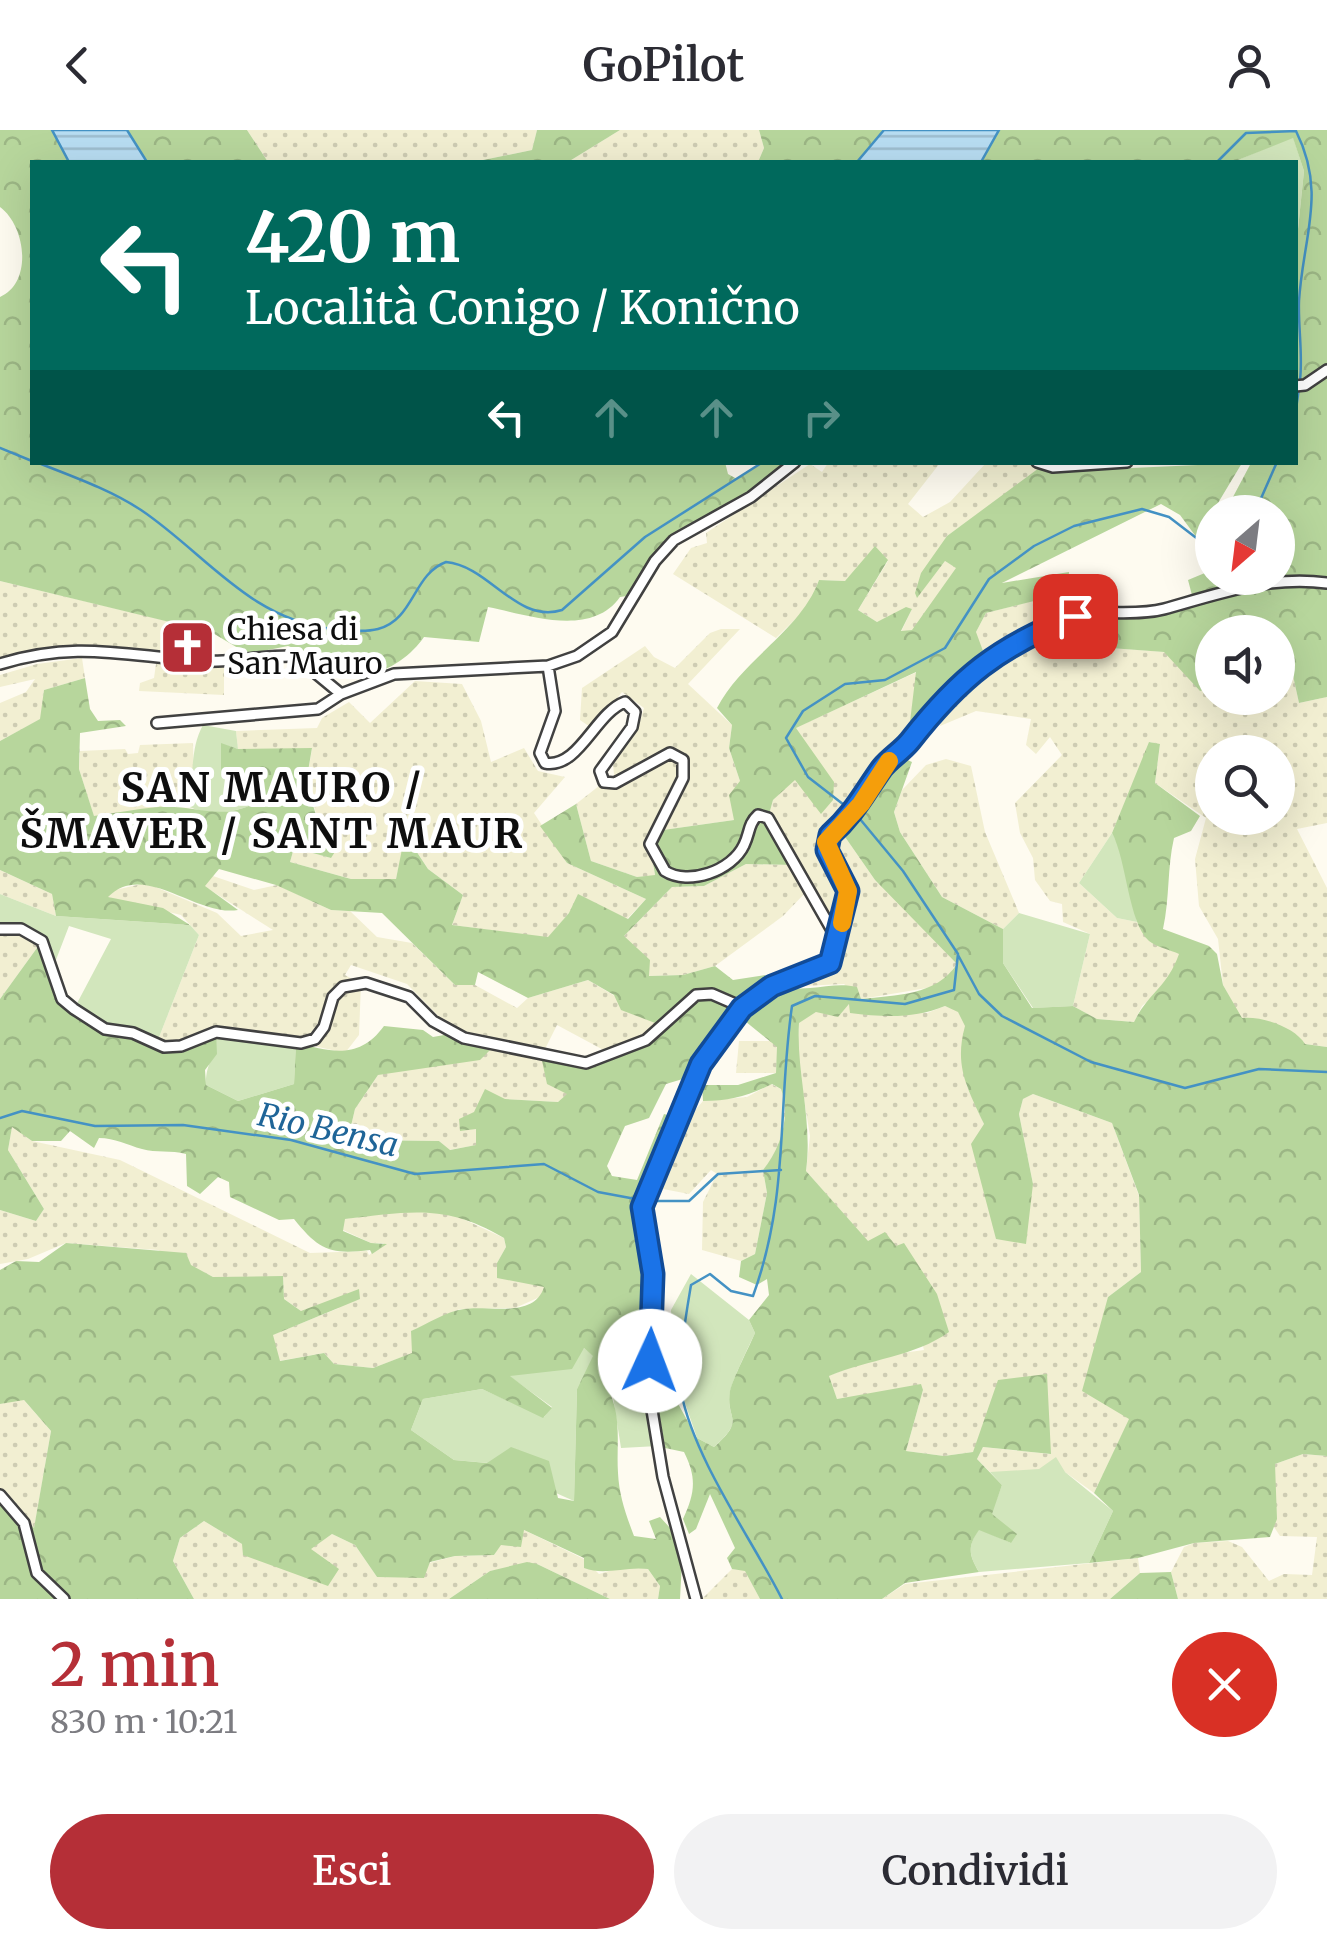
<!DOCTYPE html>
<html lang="it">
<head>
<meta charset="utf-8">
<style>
	:root { --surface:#fff; --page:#f2f2f3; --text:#2b2b33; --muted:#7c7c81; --accent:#b52f37 }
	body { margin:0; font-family:Merriweather,serif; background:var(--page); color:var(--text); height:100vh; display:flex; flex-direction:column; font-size:38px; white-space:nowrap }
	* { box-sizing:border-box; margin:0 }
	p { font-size:32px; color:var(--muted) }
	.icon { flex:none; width:55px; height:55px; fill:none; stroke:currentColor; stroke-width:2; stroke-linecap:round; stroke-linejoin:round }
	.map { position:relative; height:1469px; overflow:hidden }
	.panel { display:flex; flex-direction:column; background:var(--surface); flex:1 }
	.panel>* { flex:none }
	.banner { position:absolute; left:30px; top:30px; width:1268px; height:305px; border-radius:0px; box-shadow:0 10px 40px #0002; background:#00695c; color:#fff; overflow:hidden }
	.needle { width:65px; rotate:208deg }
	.fabs { position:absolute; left:1195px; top:365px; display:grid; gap:20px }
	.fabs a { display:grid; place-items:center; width:100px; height:100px; border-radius:50%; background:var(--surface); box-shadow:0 10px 40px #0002; font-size:50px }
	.pin { position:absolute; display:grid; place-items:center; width:85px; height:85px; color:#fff; margin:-42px; border-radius:20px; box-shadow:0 5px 15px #0006 }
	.me { position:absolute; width:110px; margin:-55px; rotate:2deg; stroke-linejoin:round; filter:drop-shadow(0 0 8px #0008) }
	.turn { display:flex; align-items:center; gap:35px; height:210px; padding:0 50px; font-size:45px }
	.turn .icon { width:130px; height:130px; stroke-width:2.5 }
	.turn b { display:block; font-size:70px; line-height:85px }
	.lanes { display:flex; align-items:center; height:95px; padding:0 50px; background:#0003; justify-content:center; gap:50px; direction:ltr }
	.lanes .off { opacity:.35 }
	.round { display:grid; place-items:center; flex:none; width:105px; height:105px; border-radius:52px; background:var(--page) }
	.headline { display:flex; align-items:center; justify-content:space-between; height:170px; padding:0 50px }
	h1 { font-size:60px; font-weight:600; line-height:75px; color:var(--accent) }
	.cta { display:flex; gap:20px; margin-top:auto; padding:20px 50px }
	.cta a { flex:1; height:115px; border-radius:60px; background:var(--accent); color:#fff; font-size:40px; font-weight:600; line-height:115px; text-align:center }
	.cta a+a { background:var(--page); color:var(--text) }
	header { display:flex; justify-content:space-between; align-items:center; height:130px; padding:0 50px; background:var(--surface); font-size:45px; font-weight:600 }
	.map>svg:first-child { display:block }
	.farmland { fill:url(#farmland-dots); fill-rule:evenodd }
	.grass { fill:#d2e6bc }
	.forest { fill:url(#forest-crowns); fill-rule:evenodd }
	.water { fill:url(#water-rules); stroke:#4492c4; stroke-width:2.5 }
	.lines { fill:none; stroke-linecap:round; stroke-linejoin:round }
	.stream { stroke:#4492c4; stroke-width:2.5 }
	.minor-casing { stroke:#414141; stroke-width:14 }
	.minor { stroke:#fff; stroke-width:9 }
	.route-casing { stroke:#114b97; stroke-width:25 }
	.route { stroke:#1a73e8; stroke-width:18 }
	.slow { stroke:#f59e0b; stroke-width:18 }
	.labels { text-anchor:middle; stroke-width:10; stroke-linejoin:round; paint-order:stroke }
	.poi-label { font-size:30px; fill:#0e0e0e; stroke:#fff; text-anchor:start }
	.water-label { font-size:32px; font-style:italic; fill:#1f6598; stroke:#fff }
	.district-label { font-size:40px; font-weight:bold; letter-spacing:2.5px; fill:#0e0e0e; stroke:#fff }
</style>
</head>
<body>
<header><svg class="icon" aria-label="back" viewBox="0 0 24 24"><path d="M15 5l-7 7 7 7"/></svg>GoPilot<svg class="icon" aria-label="person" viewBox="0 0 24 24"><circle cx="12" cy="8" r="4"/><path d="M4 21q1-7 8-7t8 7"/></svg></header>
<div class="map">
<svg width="1327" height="1469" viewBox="0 0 1327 1469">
	<defs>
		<pattern id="farmland-dots" width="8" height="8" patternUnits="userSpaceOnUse" patternTransform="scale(2.5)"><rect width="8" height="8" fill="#f2efd2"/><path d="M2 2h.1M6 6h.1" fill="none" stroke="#ceccb3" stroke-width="1.8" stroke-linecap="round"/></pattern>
		<pattern id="forest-crowns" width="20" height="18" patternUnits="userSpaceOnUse" patternTransform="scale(2.5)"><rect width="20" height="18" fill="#b7d69c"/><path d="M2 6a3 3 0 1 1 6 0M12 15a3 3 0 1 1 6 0" fill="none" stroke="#9cb685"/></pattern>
		<pattern id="water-rules" width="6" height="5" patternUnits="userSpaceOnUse" patternTransform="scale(2.5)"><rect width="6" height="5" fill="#b8ddf2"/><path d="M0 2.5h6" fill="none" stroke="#9dbcce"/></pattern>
	</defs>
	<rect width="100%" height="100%" fill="#fefbf0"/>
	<!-- farmland -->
	<path class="farmland" d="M247,0H537L532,20L473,32H268Z
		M620,0H759L764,18L758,32H568Z
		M828,333H940L908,374L923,387L950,372L986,333H1075L982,381L947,406L917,467L945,431L957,438L913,500L901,502L912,479L877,492L858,480L888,431L845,451L819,450L810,475L776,508L673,444L691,418L707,413L706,403L810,334L822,342Z
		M0,451L176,493L164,525L123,520L0,532Z
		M1051,466L1048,497L975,540L976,502L986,483Z
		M721,499H740L688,554L732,595L729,618L740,651L734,690L656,701L650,714L655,746L637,747L591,731L576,674L604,652L615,653L613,635L638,598L644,578L622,562L593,599L580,590L582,558L645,516L654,527L675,538L710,503Z
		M1044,504L1093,506L1098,517L1165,522L1200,560L1212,558V568H1278V544L1292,540L1299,573L1327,567V693L1297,699L1327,758V917L1305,914L1242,888L1236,879L1223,855L1218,809L1199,776L1195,729L1206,688L1155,653L1160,615L1150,612L1112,703L1079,753L1117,788L1137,792L1150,811L1180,824L1170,851L1142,876L1134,892L1097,889L1073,876L1090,804L1063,792L1062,774L1050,771L1035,750L1033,728L1020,703L1015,673L1062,625L1050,607L1036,624L1026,615L1031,589L976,581L940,596L944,577ZM1212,622H1278V688H1212Z
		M82,528L85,548L44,560L41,589L0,611V573L26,562L35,549L0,557V545L37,534Z
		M156,534L224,537V565L139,561L140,553L154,548Z
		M917,542L908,608L828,711L843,704L875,750L945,817L957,833L947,848L933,857L861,869L844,854L782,857L830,833L837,809L807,761L783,786L715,836L683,845L648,846L623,807L672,757L704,756L746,734L793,735L768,688L773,670L795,649V598Z
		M415,551L462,554L481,591L491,632L524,618L538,641L565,647L534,683L567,733L646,769L627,789L569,783L548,808L452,795L463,765L428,739L406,705L396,749H351L290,732L294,718L331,728L306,653L312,619H238L236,601L317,598L322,588L349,572L370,593Z
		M193,613L194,651L187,676L94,687L79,639L80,621L125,619L128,624L138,623L140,615Z
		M946,629L971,636L985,702L1019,783L1003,799L942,767L900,702L894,682L902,660L926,635Z
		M0,740L52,764L56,786L0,764Z
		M213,746L254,760L277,755L331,780L350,781L377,807L412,813L455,855H475L517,878L528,868L588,850L665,896L611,924L557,895L541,927L568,964L558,972L505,969L476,998L477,1015L449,1020L439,1011L358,1010L351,996L355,979L378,945L455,903L407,854L351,835L345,845L361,854L359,905L345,923L301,913L156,915L199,805L181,785L107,767L115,760L146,753L217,783L241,806L273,800L204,756Z
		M0,799H21L42,811L0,869Z
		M850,874L927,883L945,876L958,881L966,896V954L984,994L1033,1054L1019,984L1023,969L1033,964L1112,993L1139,1066L1141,1142L1108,1167L1130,1288L1094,1363L1065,1342H990L977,1329L983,1317L1050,1324L1049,1307L979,1314L973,1322L944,1326L906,1321L923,1260L837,1269L828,1246L880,1226L924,1220L896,1116L868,1112L806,1041L810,1006L797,926L799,892L816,882Z
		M739,911H773L778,917L776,943H736Z
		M771,954L781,959L787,975L778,1023L763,1040L767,1063L755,1124L741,1131L702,1120L703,1072L717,1044L711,1040L689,1064L658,1058L691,985L703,971L747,967Z
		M12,996L32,1011L120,1030L310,1123L367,1121L369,1125L384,1113H371L343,1100L344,1089L411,1080L450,1083L504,1108L506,1117L497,1133L545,1156L542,1166L515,1178L460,1179L412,1201L413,1223L373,1238L334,1234L324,1223L279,1231L272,1205L339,1178L301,1181L284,1169L283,1147H213L158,1120L66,1113L28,1129L0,1134V1080L36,1091L44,1079L8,1020Z
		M23,1269L51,1301L34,1399L0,1365V1274Z
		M1303,1324L1327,1326V1469H1178L1171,1442L1184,1417L1194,1413L1228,1411L1242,1417L1269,1451L1284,1444L1312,1445L1317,1407L1280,1406L1274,1397L1275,1334Z
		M204,1391L242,1414L310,1419L332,1404L355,1415L377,1447L455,1426L494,1425L500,1415L524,1400L584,1429L599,1444L625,1436L648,1439L660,1456L658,1469H610L537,1434L490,1441L449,1469H194L173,1431L180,1408Z
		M1138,1428L1140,1443L1110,1469H882L905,1454Z
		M732,1439L745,1440L760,1469H702Z"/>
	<!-- grass -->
	<path class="grass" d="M1293,7L1304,41L1295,128V32H1233Z
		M203,595L236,601L238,619L221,614L266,668C241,682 214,688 187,676C195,648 189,620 203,595Z
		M1112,703L1122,722L1137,792L1117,788L1079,753Z
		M0,764L56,786L190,795L199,805L156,915L105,899L74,879L111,809L69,796L54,835L36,807L0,799Z
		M1019,783L1090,804L1073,876L1033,878L1003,833V799Z
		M216,902L296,912L294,954L238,971L206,955C205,933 217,926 216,902Z
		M691,1144L749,1190L755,1203C749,1216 733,1248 730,1262C725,1290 747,1288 714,1317L697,1308L672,1235L671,1180Z
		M584,1218L594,1226L577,1259L574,1371L488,1333L454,1330L411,1300L423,1269L482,1259L544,1287L552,1277L509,1246Z
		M650,1231L658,1316L621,1318L613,1267L606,1255L623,1233Z
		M1056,1327L1065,1342L1113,1381L1089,1433L979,1442C969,1425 967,1417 979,1399L1011,1413L991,1384L1002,1355L990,1342L1039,1339Z"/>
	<!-- forest -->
	<path class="forest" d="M0,0H52L69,32H32V332H725L728,344L737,349L763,333H795L751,367L674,410L634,465L620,467C591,508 529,485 488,477L479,512L424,507C412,525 382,549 357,542C352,541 348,537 342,536L327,541L321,528L288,516L248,524L211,502L0,451V167C33,153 26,96 0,77Z
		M127,0H247L268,32H147Z
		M537,0H620L568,32H473L532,20Z
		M759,0H884L857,32H758L764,18Z
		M999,0H1327V567L1299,573L1292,541L1278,544V502H1212V558L1200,561L1164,522L1097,517L1092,506L1044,504L1050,467L986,483L976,502L983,521L975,540L939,561L908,608L916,542L796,598L834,652L833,670L821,684L795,650L773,670L768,688L793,735L746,734L704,756L672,757L624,806L650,830L649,846L683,845L715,836L733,850L765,845L772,856L742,877L696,945L666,954L649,988L625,996L607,1036L612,1046L637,1050L664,984L678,988L646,1066L653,1144L650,1231L633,1243L623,1233L606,1255C623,1285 616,1312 618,1343C619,1365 626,1385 634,1406L656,1409L649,1391L660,1387L683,1412L680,1469H658L660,1456L648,1439C625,1436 605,1446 584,1438V1428L524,1400L521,1417L501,1415L494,1425L455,1426L430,1432L424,1448L377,1447L355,1415L332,1404L311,1419L339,1439L328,1456L243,1425L242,1414L204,1391L180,1408L173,1431L194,1469H0V1365L34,1398L51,1301L24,1270L0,1274V1140L16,1131L39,1132L66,1113L186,1123L191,1135L213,1147L283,1146L284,1169L301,1181L359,1159L360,1169L273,1205L280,1231L324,1223L334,1234L373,1238L412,1223L411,1201C427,1194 447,1181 464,1179C489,1175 534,1189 544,1157L497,1148V1133L506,1117L504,1108C445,1073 409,1082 345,1089L343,1101L371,1113L387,1114L372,1124L370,1120C330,1125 319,1120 294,1089L279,1090L230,1067L229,1052L218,1047L200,1064L187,1056L186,1024C171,1020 156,1023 142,1019C127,1015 115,1008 99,1008L94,1018L70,1001L61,1011H32L12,997L8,1020L44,1079L36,1091L0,1080V869L42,811C48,828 53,858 65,870C92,899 130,902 164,917L216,902L217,924L205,940L206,955L238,971L294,954L296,912C332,923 360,929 384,896L423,900L433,907L455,903L494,916L480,930L378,945L355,979L351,996L358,1010L439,1011L450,1020L476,1015V999L460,1001L459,989L474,982L485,959L505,969L558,972L567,964L547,954L541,926C590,934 624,929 663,896L621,880L614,865L588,850L528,868L478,842L475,855H455L382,783L331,780L276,755L219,739L205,756L238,780C196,787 144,730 108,767L163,778L190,795L56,786L52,764L0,740V611L40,589L44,560L85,548L90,579L98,591L120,590L126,596L80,603L79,639L94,686C115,683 136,679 158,677C200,674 223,695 265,667L221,644V613L238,619L312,618L306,653L322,704L340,714L331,728L294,718L290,732L351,749H396L405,704L428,739L463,765L452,795L548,807L569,783L578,764L628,789L646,769L567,733L540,696L576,674L591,731L637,747L655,745L650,714L656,701L734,690L729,665L740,651L729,618L732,595L717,578C743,528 800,502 819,450L845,451L875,416L888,430L858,480L877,492L906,477L912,479L901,501L912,500L956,438L945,431L917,468L915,463L921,443L947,406L1039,338L1087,340L1242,333L1197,408L1180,385L1161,374L1002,453L1069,442L1068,458L1105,457L1100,484C1137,489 1160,485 1193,469L1188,450L1212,440V448H1278V382H1225L1251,333L1295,332V128L1304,41L1293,8L1233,32H981ZM584,1218L593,1226L577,1259L574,1371L558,1368L549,1331L511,1317L487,1333L454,1330L411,1300L423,1269L482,1259L543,1288L552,1278L510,1246L572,1239Z
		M1149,612L1160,614L1155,653L1200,686L1191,701L1174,708C1167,738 1170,767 1163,799L1209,816L1217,824L1223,855L1242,888C1262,886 1295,897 1305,914L1327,917V1326L1303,1324L1275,1334L1277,1389L1270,1407L1194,1413L1138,1428L1089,1433L1113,1381L1094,1363L1129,1289L1082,1261L1108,1167L1141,1142L1139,1065L1112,993L1033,964L1023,969L1019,984L1033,1054L1026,1114L996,1109L971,1014L984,994C967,957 954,936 965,896L958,882L945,876C914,889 883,887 850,883L849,874L838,887L816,882L799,893C796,943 813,990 806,1041L868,1111L885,1102L896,1116L904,1113L937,1164L949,1202C914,1227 869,1229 829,1246L837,1269L921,1254L923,1260L906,1321L944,1326L973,1322L998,1250L1047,1244L1051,1324L983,1317L977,1329L1002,1355L992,1384L1017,1404L1011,1413L979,1400C967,1417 969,1425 979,1442L905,1453L882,1469H760L745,1441L732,1439L727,1428L735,1418L710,1364L696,1399L689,1404L683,1389C695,1363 697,1348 684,1322L665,1318L654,1254L660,1241L697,1308L714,1317C747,1288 725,1290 730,1261C733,1248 749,1217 755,1203L749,1190L769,1165L767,1149L757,1155L739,1147L741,1131L755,1124L767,1063L763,1040C781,1018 791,986 781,959L772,954C748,966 730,971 703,971L702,955H738L776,943L777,917L740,887C768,861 772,860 810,858C827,857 840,853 857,857L861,869C896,865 936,866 957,834L875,750L843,704C868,681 879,651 903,628L912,632L894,682L900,702L942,767L1003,799V833L1032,878L1073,876L1097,889L1134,892C1148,863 1167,858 1179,824C1171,820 1156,817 1149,811C1128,792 1127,731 1112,703Z
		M527,1432L537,1434L610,1469H449L490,1441Z
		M1171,1442L1178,1469H1110L1140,1443Z"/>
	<!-- water -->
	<path class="water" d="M52,0H127L147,32H69Z
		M884,0H999L981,32H857Z"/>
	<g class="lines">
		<!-- stream -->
		<path class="stream" d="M1217,32L1246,3L1296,1C1327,63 1303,106 1299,171C1298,197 1303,224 1300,250
			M1295,286L1299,258
			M0,318L32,331
			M36,332C71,346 109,359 141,380C205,423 249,489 332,499C347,500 363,503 378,499C414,490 413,444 446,432C490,436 516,494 562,480L645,407L763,332
			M1255,382L1277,332
			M848,678L808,647L786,608L803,581L845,554L885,550L945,518L989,449L1034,416L1074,396L1142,379L1169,387L1212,420
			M958,825L979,864L1002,886L1091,932L1185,958L1259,939L1327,942
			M0,988L22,981L95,996L183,995L291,1010L415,1044L544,1034L598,1062L641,1070
			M651,1071H689L718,1044L781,1040
			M782,1469C750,1406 695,1331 681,1262C676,1240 687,1179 691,1155L710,1144L731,1161L753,1166C790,1064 777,979 792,876L815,866L905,874L954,860L958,824L903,741L855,683"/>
		<defs>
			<path id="minor" d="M1295,256L1305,255L1327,240
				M1037,332L1053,337L1127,332
				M0,534C77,510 125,526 201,531C232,533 263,525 295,526L341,564L394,544L548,536L577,526L612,502L655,431L674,410L751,367L795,332
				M548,536L555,581L540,623L545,633C579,639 595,583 625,572L635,582L632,597L600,641L604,652L615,653L670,623L683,630V648L650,714L665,741C688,756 732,741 744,715C750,703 748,694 758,685L768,688L837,809
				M157,593L318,579L341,564
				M0,799H21L42,811L62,869L74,879L105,899L133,903L164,917L181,916L216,902L301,913L315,909L324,897L333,867L343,857L366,853L409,867L433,891L464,908L586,933L646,910L696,865L712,864L742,877
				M0,1365L24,1393L37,1443L64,1469
				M696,1469L663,1347L649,1262L653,1144L643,1077L701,933L731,888L772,856L830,833L849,761L827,720L830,705C859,679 864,658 886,634C940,576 992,510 1073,487C1103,478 1134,487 1164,479C1218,464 1270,445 1327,453"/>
		</defs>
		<!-- minor casing -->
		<use href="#minor" class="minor-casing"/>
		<!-- minor -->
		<use href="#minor" class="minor"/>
	</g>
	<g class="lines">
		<defs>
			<path id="route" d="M650,1231L653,1144L642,1077L701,934L742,878L772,856L830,833L848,761L827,720L830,705C854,684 864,663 882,638C890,628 902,621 910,611C960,547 998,517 1075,486"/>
		</defs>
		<!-- route casing -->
		<use href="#route" class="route-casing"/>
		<!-- route -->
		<use href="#route" class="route"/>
		<!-- slow -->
		<path class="slow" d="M842,793L848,761L826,712L861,674L889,631"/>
	</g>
	<!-- icons -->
	<defs>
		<symbol id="church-square" viewBox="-11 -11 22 22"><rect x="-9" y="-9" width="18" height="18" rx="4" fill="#b52f37" stroke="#fff"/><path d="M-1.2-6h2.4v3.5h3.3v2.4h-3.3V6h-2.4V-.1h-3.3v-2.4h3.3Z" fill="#fff"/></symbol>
	</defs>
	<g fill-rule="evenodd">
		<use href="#church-square" x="156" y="486" width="63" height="63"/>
	</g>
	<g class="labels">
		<!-- poi labels -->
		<g class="poi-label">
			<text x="227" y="510">Chiesa di<tspan x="227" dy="34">San Mauro</tspan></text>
		</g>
		<!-- water labels -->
		<g class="water-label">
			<text transform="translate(328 1000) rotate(13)" y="11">Rio Bensa</text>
		</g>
		<!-- district labels -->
		<g class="district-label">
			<text x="272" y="672">SAN MAURO /<tspan x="272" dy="46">ŠMAVER / SANT MAUR</tspan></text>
		</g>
	</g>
</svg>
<div class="fabs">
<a><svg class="needle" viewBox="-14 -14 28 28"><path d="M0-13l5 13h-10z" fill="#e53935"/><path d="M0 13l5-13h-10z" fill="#7c7c81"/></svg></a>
<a><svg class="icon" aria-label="sound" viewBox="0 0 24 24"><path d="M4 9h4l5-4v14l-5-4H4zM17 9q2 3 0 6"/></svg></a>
<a><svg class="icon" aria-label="search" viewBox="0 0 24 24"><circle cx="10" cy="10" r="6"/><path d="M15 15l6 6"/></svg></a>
</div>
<div class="pin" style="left:1075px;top:486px;background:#d93025"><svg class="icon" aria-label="arrive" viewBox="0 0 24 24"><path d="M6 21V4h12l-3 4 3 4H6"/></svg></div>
<svg class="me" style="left:650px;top:1231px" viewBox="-20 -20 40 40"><circle r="19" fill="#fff"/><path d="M0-13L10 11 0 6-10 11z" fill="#1a73e8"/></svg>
<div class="banner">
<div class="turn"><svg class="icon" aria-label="left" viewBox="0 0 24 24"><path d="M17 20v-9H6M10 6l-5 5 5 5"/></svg><div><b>420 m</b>Località Conigo / Konično</div></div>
<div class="lanes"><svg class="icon" aria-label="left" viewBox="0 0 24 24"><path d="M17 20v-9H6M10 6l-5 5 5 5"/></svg><svg class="icon off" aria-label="ahead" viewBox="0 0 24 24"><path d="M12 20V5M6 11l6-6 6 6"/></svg><svg class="icon off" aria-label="ahead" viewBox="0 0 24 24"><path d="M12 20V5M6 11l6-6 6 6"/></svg><svg class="icon off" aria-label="right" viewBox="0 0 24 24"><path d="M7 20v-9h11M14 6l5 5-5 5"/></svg></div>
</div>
</div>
<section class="panel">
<div class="headline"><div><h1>2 min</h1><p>830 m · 10:21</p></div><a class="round" style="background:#d93025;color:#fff"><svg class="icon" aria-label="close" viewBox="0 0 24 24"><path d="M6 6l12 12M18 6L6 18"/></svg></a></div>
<div class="cta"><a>Esci</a><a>Condividi</a></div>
</section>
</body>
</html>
